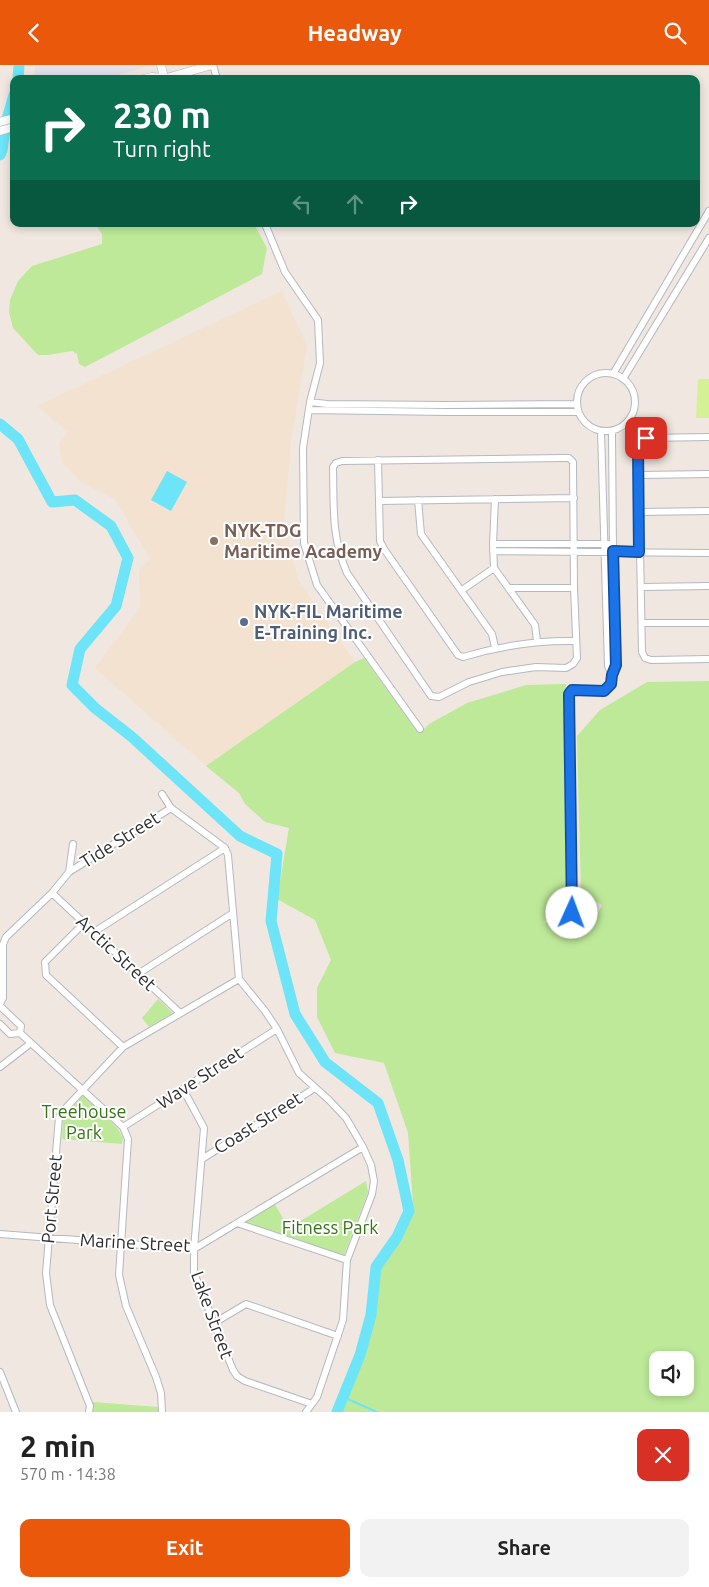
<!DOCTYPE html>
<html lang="en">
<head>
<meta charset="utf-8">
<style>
	:root { --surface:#fff; --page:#f2f2f2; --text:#222; --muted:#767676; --accent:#ea580c }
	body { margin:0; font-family:Ubuntu,sans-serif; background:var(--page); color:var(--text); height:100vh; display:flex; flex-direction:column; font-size:19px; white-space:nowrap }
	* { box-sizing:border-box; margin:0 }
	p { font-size:16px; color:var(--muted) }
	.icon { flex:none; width:28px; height:28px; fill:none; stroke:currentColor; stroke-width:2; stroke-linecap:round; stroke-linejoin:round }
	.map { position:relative; height:1347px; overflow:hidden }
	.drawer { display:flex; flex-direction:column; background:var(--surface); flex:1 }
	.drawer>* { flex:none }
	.top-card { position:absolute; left:10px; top:10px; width:690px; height:152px; border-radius:10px; box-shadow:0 2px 8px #0003; background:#0b6e4f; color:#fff; overflow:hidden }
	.fabs { position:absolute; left:649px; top:1286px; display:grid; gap:10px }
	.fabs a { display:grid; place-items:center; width:45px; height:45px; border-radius:10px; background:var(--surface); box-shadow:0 2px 8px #0003; font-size:25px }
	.pin { position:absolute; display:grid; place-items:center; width:42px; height:42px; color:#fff; margin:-21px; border-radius:10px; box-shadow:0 2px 8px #0006 }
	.me { position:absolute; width:55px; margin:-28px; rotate:2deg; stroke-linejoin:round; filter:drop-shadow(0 0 4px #0008) }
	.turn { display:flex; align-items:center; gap:18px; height:105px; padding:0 20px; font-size:22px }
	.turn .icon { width:65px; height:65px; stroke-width:2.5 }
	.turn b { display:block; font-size:35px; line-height:42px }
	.lanes { display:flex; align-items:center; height:48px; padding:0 20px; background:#0003; justify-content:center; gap:25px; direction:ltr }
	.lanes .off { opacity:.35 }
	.round { display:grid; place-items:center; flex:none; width:52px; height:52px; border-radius:10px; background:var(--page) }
	.overview { display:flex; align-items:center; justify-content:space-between; height:85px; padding:0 20px }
	h1 { font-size:30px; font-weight:700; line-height:38px }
	.primary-button { display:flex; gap:10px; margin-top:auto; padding:10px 20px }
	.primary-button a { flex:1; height:58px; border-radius:10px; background:var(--accent); color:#fff; font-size:20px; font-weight:700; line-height:58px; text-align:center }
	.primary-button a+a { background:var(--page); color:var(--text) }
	header { display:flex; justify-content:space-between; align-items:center; height:65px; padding:0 20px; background:var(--accent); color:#fff; font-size:22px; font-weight:700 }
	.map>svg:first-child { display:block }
	.industrial { fill:#e2e0e8 }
	.education { fill:#f2e2cf }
	.green { fill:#bee999; fill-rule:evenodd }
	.pitch { fill:#d5f195 }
	.water { fill:#6de4f7 }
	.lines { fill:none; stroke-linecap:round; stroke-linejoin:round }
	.stream { stroke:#6de4f7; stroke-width:2 }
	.river { stroke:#6de4f7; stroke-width:11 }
	.minor-casing { stroke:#b4b8c2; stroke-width:8 }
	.tertiary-casing { stroke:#b4b8c2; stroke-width:9 }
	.minor { stroke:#fff; stroke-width:6 }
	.tertiary { stroke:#fff; stroke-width:8 }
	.route-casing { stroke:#114b97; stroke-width:12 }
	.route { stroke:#1a73e8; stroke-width:9 }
	.education-dot { fill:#8d6e63; stroke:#fff; stroke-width:2 }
	.service-dot { fill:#5c6f8a; stroke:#fff; stroke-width:2 }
	.labels { text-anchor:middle; stroke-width:4; stroke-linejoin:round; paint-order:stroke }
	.education-label { font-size:18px; font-weight:bold; fill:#785e54; stroke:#fff; text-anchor:start }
	.service-label { font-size:18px; font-weight:bold; fill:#4e5e75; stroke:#fff; text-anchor:start }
	.street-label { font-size:18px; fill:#2e2e2e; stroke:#fff }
	.park-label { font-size:18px; fill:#357316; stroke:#fff }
</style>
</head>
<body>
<header><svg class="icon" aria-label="back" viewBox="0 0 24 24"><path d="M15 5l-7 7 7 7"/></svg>Headway<svg class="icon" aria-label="search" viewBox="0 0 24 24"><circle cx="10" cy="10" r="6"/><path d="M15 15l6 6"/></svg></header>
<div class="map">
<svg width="709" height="1347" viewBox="0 0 709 1347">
	<rect width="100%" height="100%" fill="#f0e7e0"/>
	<!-- industrial -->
	<path class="industrial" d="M35,0H151L105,14H34Z"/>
	<!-- education -->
	<path class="education" d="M282,226L307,281L291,377L284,457L298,515L355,597L206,701L95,603L140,543L139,505L150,494L115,434L81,417L62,397L59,379L68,367L37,341Z"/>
	<!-- green -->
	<path class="green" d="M95,159H254L267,183L262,209L85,302L79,299L77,289L72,286L48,290H38L13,263L9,247L10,235L18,216L32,201L102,179V169Z
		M364,593L419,669L429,659L467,638L526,620L566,619V842L552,850L543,858C560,854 566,859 581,869L593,859L602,840L581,829L577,671L600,645L647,617L709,616V1347H337L360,1290L371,1250L376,1202L397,1172L413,1139L408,1068L384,998L335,988L317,952V923L331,895L315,855L277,834L289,763L265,757L245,739L239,728L206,701L355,597ZM658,1295H685V1322H658Z
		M158,934L173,948L149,962L142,953Z
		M83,1030L118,1064L123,1073L122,1079L62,1074L63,1054Z
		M366,1116L368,1127L344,1190L242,1157L274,1138L289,1163Z
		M93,1337L158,1342L159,1347H92Z"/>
	<!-- pitch -->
	<path class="pitch" d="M698,314H709V353H696Z"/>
	<!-- water -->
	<path class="water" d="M167,406L187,417L171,446L151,435Z"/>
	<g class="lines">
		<!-- stream -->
		<path class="stream" d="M343,1332L377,1347"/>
		<!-- river -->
		<path class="river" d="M18,14L19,0
			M0,90L2,85L6,57L14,30
			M0,359L18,374L52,437L75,435L111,461L128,493L116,541L80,584L72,620L95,643L132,672L240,771L277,789L271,856L295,949L325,997L378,1038L398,1095L409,1146L397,1172L376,1202L371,1250L360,1290L337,1347"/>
		<defs>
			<path id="minor" d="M213,0L217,14
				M265,159L285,207L318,255L320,298L310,337L303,383L304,478L317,520L420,664
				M577 337a29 29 0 1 1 58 0a29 29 0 1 1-58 0Z
				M613,309L709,146
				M623,314L709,173
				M310,337L327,339L447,340L576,339
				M309,345L447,347H578
				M601,366L608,601L612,610
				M709,372L646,373L640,375L638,381L642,587L645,593L651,595L709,594
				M564,393H569L573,397L574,523L577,593L573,599L566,603L536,602L502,607L469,617L439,632L431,631L347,508C331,471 334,441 333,402L336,398L342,396Z
				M378,395L379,436
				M639,410L709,409
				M574,433L379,436L380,476L384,484L458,590L463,592C500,581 536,575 576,576
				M495,434L493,479L494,503L535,560L537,576
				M418,435L421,469L492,569L495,582
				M640,447L709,446
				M493,479H609
				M493,486L709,488
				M641,522L709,521
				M509,523H574
				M462,525L494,503
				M642,558H709
				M162,729L171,743L225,783L228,790L239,914L265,946L277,964L299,1008L329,1035L346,1053L363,1082L371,1100L374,1116L372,1129L347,1195L343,1255L317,1332L306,1347
				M69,807L171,743
				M52,828L180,948
				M572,848L569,629L573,625L604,626L611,619L612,610L617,600L613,488L612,366
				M84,858L45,897L46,910L123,982
				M94,867L225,783
				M138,909L233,848
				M0,939L3,933V879L6,872L52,828L69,807L73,779
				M0,941L21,961L20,968
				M0,959L10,969L20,968L123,1062L128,1074L119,1210L126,1241L156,1312L161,1328L162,1347
				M0,1002L31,978
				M183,1024L204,1063L194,1184V1208L233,1305L237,1311L245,1316L312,1339
				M123,1062L277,964
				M202,1094L315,1023
				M237,1158L347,1195
				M0,1169L194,1184L363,1082
				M214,1258L246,1239L338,1271
				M0,1307L16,1347
				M89,1347L90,1341L50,1240L46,1208L59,1052L63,1046L123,982L239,914"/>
			<path id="tertiary" d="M161,0L164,13
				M144,14L152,12L164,13
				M163,14L212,0
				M0,57L14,53
				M0,66L14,62"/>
		</defs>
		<!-- minor casing -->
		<use href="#minor" class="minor-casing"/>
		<!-- tertiary casing -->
		<use href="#tertiary" class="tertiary-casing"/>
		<!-- minor -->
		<use href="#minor" class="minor"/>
		<!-- tertiary -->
		<use href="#tertiary" class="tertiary"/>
	</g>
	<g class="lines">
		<defs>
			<path id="route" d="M572,848L569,629L572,625L604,626L611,619L612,610L616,600L613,486L639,487L638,381L640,375L646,373"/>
		</defs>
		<!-- route casing -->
		<use href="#route" class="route-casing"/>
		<!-- route -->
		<use href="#route" class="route"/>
	</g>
	<!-- markers -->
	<circle class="education-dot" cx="214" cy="476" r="5"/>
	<circle class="service-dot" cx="244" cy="557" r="5"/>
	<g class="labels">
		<!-- education labels -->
		<g class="education-label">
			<text x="224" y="472">NYK-TDG<tspan x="224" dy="21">Maritime Academy</tspan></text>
		</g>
		<!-- service labels -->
		<g class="service-label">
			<text x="254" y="553">NYK-FIL Maritime<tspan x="254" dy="21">E-Training Inc.</tspan></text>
		</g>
		<!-- street labels -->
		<g class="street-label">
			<text transform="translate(120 775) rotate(-32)" y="6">Tide Street</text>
			<text transform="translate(116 888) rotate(43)" y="6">Arctic Street</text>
			<text transform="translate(200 1013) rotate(-33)" y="6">Wave Street</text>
			<text transform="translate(258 1058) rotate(-32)" y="6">Coast Street</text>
			<text transform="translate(52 1134) rotate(-85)" y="6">Port Street</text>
			<text transform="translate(135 1178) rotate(3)" y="6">Marine Street</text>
			<text transform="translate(212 1250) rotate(70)" y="6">Lake Street</text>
		</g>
		<!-- park labels -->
		<g class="park-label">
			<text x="84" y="1053">Treehouse<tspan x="84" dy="21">Park</tspan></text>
			<text x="330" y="1169">Fitness Park</text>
		</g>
	</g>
</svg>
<div class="fabs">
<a><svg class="icon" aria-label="sound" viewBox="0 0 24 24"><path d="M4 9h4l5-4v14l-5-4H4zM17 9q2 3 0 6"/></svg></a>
</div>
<div class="pin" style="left:646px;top:373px;background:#d93025"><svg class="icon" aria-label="arrive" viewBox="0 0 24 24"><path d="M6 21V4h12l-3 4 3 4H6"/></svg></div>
<svg class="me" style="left:572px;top:848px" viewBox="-20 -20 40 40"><circle r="19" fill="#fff"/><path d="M0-13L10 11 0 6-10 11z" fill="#1a73e8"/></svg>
<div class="top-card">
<div class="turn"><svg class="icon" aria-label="right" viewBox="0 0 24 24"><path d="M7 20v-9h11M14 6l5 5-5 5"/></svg><div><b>230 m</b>Turn right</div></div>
<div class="lanes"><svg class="icon off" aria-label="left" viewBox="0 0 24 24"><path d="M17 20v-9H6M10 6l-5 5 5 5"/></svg><svg class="icon off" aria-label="ahead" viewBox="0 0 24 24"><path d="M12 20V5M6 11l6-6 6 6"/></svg><svg class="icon" aria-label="right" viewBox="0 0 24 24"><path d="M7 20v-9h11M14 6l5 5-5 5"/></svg></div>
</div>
</div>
<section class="drawer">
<div class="overview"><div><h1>2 min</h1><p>570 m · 14:38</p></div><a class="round" style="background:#d93025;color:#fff"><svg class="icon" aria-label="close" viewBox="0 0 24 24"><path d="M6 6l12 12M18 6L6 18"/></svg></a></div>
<div class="primary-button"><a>Exit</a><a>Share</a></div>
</section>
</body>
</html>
